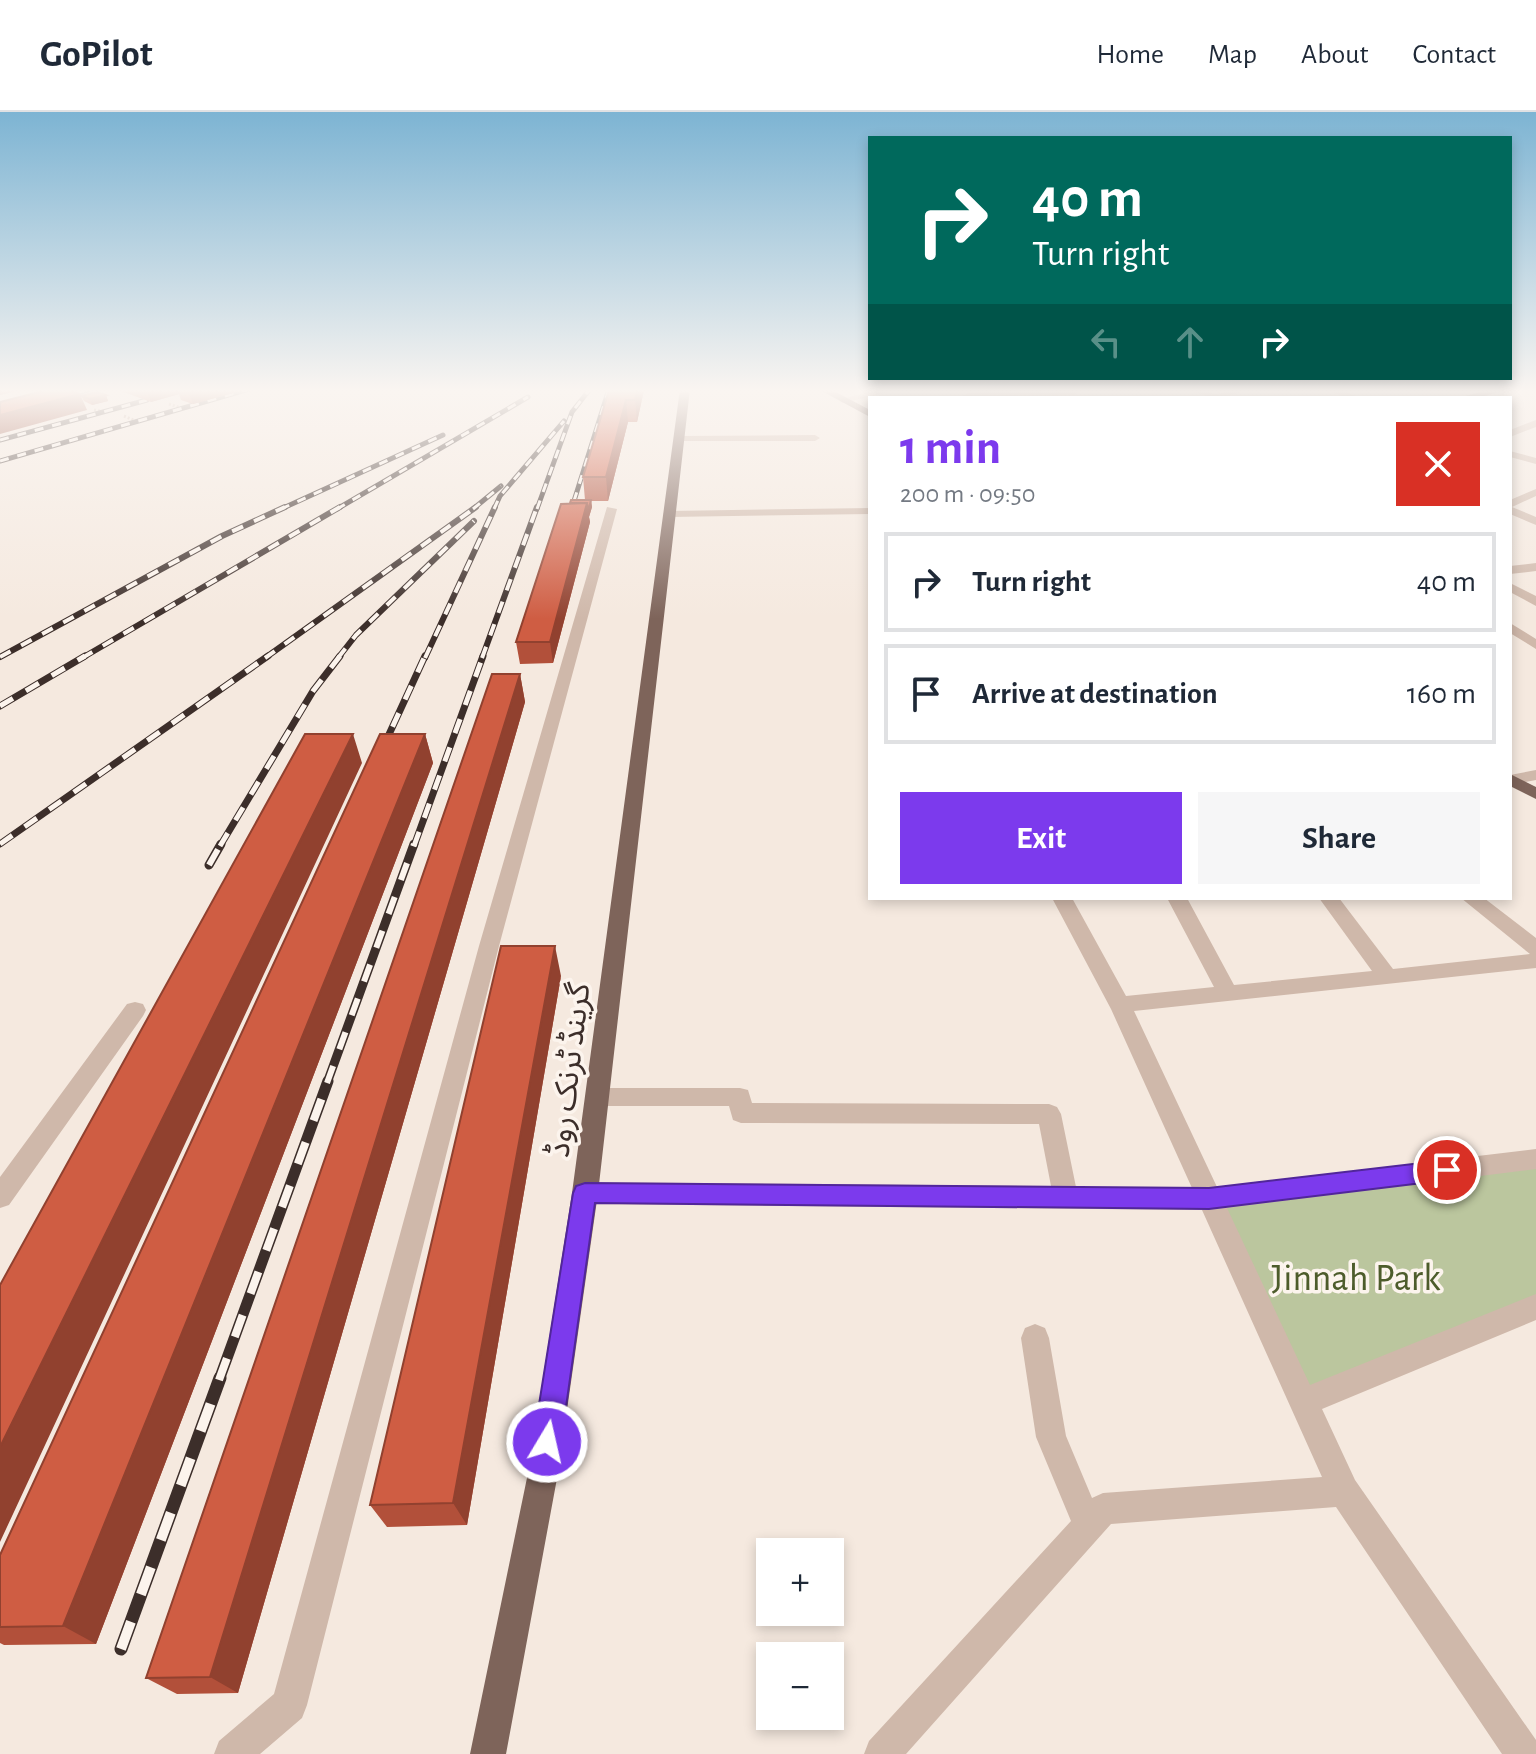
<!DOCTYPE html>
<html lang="en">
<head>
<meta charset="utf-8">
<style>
	:root { --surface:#fff; --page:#f6f6f7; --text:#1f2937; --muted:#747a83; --line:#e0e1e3; --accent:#7c3aed }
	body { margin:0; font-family:"Alegreya Sans","Noto Sans Arabic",sans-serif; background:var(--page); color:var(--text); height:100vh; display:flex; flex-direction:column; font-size:30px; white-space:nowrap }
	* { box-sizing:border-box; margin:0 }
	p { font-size:26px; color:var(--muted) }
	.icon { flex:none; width:44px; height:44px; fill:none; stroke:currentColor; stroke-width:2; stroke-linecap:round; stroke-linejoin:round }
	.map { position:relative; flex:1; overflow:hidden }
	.panel { position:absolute; left:868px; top:284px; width:644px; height:504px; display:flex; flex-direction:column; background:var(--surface); border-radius:0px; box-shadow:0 4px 12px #0003 }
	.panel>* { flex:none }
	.top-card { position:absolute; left:868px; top:24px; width:644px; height:244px; border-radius:0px; box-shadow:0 4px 12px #0003; background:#00695c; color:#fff; overflow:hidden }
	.fabs { position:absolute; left:756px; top:1426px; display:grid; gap:16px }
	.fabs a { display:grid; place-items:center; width:88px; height:88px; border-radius:0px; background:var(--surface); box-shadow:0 4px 12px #0003; font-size:40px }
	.pin { position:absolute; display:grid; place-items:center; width:68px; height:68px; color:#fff; margin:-34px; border:4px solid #fff; border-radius:50%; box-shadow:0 2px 8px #0007 }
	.me { position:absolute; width:88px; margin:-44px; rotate:9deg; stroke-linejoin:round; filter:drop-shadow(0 0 6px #0008) }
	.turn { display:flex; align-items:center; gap:28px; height:168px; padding:0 32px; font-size:36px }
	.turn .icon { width:104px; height:104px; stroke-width:2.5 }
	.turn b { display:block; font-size:56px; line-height:68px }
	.lanes { display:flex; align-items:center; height:76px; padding:0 32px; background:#0003; justify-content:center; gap:40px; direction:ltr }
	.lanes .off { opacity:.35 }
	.round { display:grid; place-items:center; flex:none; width:84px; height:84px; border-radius:0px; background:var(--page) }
	.headline { display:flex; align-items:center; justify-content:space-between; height:136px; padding:0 32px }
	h1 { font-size:48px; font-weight:700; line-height:60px; color:var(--accent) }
	.action { display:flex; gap:16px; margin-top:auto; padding:16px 32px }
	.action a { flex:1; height:92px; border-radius:0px; background:var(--accent); color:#fff; font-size:32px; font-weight:700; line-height:92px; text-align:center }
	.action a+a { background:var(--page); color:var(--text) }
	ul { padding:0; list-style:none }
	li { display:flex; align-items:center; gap:24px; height:100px; margin:0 16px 12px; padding:0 16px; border:4px solid var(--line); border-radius:0px }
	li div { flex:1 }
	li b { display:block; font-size:30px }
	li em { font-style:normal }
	header { display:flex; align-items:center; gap:48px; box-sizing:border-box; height:112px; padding:0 40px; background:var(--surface); border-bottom:2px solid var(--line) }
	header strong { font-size:38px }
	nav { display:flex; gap:44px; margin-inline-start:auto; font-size:28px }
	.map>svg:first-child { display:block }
	.green { fill:#bbc69e }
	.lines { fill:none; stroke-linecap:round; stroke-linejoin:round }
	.path { stroke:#bba294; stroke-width:3; stroke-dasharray:2 2; stroke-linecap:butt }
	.minor { fill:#cfb8aa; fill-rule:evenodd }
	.major { fill:#7e645a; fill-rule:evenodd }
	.rail-far5-casing { stroke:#3c2e2a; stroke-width:5 }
	.rail-far4-casing { stroke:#3c2e2a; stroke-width:6 }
	.rail-far3-casing { stroke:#3c2e2a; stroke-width:7 }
	.rail-far2-casing { stroke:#3c2e2a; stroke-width:9 }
	.rail-far1-casing { stroke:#3c2e2a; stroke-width:11 }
	.rail-casing { stroke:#3c2e2a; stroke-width:13 }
	.rail-far5 { stroke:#fcf4ed; stroke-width:3; stroke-dasharray:9; stroke-linecap:butt }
	.rail-far4 { stroke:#fcf4ed; stroke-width:4; stroke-dasharray:12; stroke-linecap:butt }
	.rail-far3 { stroke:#fcf4ed; stroke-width:5; stroke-dasharray:15; stroke-linecap:butt }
	.rail-far2 { stroke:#fcf4ed; stroke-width:6; stroke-dasharray:18; stroke-linecap:butt }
	.rail-far1 { stroke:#fcf4ed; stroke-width:8; stroke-dasharray:23; stroke-linecap:butt }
	.rail { stroke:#fcf4ed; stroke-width:10; stroke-dasharray:29; stroke-linecap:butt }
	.wall { fill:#b2503a }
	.shaded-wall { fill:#91412f }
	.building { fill:#cf5d43; stroke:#91412f; stroke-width:2 }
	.route { fill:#7c3aed; stroke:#51269a; stroke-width:2 }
	.labels { text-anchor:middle; stroke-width:7; stroke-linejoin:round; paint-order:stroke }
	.street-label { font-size:32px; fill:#3c2e2a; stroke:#fcf4ed }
	.near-park-label { font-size:38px; fill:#4d5c2b; stroke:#fcf4ed }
</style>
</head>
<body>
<header>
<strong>GoPilot</strong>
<nav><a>Home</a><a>Map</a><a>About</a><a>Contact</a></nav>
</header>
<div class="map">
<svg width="1536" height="1642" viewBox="0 0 1536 1642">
	<rect width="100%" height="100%" fill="#f5e9df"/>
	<!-- green -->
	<path class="green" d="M1536,1047V1195L1303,1290L1209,1087Z"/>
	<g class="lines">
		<!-- path -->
		<path class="path" d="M169,292L181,296
			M94,298L100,299
			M124,304L136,309"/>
		<!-- minor -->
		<path class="minor" d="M880,277H900L843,291L838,288Z
			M1190,277L1216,282L1247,277C1228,287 1209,288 1190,277Z
			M1325,277H1339L1360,286H1346Z
			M1078,278L1075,283L963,284L968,281Z
			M1536,308V315L1510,325V318Z
			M679,324L815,323L820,326L815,329H675L674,327Z
			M1510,339L1536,346V352L1510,345Z
			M1536,377V384L1512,395L1536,405V413L1510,402V388Z
			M607,395L617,397L499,834L307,1593L302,1606L260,1642H214L219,1629L274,1582L479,834Z
			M870,396V402L669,405L663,402L669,399Z
			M1536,451V459L1510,462V454Z
			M1510,471L1536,484V494L1510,480Z
			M1510,511L1536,527V537L1510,521Z
			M1536,658V668L1510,673V663Z
			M1052,786H1072L1126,884L1214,875L1167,786H1187L1234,873L1372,859L1319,786H1339L1393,857L1530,842L1461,786H1484L1536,826V856L1134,899L1217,1075L1536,1037V1057L1227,1096L1310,1273L1536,1182V1208L1322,1297L1355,1368L1536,1628V1642H1502L1336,1395L1111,1412L906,1642H864L869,1629L1071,1409L1036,1325L1021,1226L1025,1216L1035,1212L1045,1216L1049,1226L1066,1324L1092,1386L1103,1381L1322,1365L1202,1098L585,1092L576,1089L572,1081L576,1073L585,1070L1051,1074L1039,1012L741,1011L733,1008L729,994H597L589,992L585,985L589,978L597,976H740L748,978L752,991L1049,992L1057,995L1061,1002L1076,1075L1192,1076L1111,897Z
			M135,890L143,892L146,898L143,904L9,1093L0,1096V1065L127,892Z"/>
		<!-- major -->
		<path class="major" d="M680,277H690L598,1081L558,1361L506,1642H470L528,1361L572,1081Z
			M818,277H830L870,298V305Z
			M1491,277H1511L1477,286H1458Z
			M1510,662L1536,675V687L1510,674Z"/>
		<defs>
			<path id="rail-far5" d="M58,286L91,277
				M0,328L147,288
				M0,349L249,277
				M574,389L609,277
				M281,397L443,323
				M337,397L528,285
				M473,397L501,374
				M494,397L500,384L564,309
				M537,397L572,300L590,277"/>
			<path id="rail-far4" d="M0,545L222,424L285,395
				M82,546L340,395
				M265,546L476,395
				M338,546L356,523L474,409
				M425,546L495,395
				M482,546L537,395"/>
			<path id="rail-far3" d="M0,594L85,544
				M380,642L425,544
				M0,732L268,544
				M220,734L313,579L340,544
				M414,734L483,544"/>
			<path id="rail-far2" d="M209,753L221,732
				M327,971L414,732"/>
			<path id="rail-far1" d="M219,1268L328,969"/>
			<path id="rail" d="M121,1537L220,1266"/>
		</defs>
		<!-- rail-far5 casing -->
		<use href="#rail-far5" class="rail-far5-casing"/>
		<!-- rail-far4 casing -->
		<use href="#rail-far4" class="rail-far4-casing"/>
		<!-- rail-far3 casing -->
		<use href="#rail-far3" class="rail-far3-casing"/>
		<!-- rail-far2 casing -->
		<use href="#rail-far2" class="rail-far2-casing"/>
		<!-- rail-far1 casing -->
		<use href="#rail-far1" class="rail-far1-casing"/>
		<!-- rail casing -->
		<use href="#rail" class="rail-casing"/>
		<!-- rail-far5 -->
		<use href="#rail-far5" class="rail-far5"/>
		<!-- rail-far4 -->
		<use href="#rail-far4" class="rail-far4"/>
		<!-- rail-far3 -->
		<use href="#rail-far3" class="rail-far3"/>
		<!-- rail-far2 -->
		<use href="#rail-far2" class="rail-far2"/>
		<!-- rail-far1 -->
		<use href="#rail-far1" class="rail-far1"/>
		<!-- rail -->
		<use href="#rail" class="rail"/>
	</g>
	<!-- wall -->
	<path class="wall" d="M118,278H244L193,292L181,288L179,282L151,290Z
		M609,278H644L637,310H628L608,389H591L592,395L589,405L590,410L553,551L520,552L516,530L570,391L585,388L583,365Z
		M106,283L108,289L92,293L84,289L81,284Z
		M520,562L525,590L238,1581L177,1582L146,1566Z
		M425,622L433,651L96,1532L4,1533L0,1531V1443Z
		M561,864L467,1413L387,1415L370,1393Z"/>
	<!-- shaded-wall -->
	<path class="shaded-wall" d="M0,278H22L0,283Z
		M147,278H178L179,282L151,290Z
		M188,278H244L193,292Z
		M637,278H644L637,310L635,288Z
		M80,282L87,298L0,322V303Z
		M106,283L108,289L92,293L90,287Z
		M626,288L628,310L608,389L606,365Z
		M591,388L592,395L589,405L590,410L553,551L550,530L587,391Z
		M520,562L525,590L238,1581L210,1565Z
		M353,622L362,651L0,1430V1335Z
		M425,622L433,651L96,1532L63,1514Z
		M555,834L561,864L467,1413L453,1391Z"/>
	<!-- building -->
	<path class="building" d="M47,278H68L80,282L0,303V290Z
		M609,278H637L635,288H626L606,365H583Z
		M97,280L106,283L90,287L81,284Z
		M571,388H591L588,399L587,391H570Z
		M587,391L550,530H516L561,392Z
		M492,562H520L210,1565L146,1566Z
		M305,622H353L0,1335V1173Z
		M380,622H425L63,1514L0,1515V1443Z
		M501,834H555L453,1391L370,1393Z"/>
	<!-- sky -->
	<linearGradient id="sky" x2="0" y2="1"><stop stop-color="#7db4d3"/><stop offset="0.55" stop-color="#faf5f1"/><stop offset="1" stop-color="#faf5f1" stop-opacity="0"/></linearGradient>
	<rect width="1536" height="507" fill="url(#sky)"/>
	<!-- route -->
	<path class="route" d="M1447,1048L1455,1051L1458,1058L1455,1065L1447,1068L1209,1097L595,1091L561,1330L557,1340L547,1344L537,1340L533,1330L573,1081L576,1074L585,1071L1209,1076Z"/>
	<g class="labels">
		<!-- street labels -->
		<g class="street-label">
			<text transform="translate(568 958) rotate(-83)" y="11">گرینڈ ٹرنک روڈ</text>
		</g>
		<!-- near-park labels -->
		<g class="near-park-label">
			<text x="1356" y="1178">Jinnah Park</text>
		</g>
	</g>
</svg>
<div class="fabs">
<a>+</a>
<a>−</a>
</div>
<div class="pin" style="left:1447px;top:1058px;background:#d93025"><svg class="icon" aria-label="arrive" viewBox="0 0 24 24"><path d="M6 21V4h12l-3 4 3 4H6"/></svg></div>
<svg class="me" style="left:547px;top:1330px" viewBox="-20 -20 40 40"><circle r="17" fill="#7c3aed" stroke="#fff" stroke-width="3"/><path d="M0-11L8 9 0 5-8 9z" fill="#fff"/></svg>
<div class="top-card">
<div class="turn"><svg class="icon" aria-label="right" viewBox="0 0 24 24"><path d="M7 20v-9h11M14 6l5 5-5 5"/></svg><div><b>40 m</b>Turn right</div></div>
<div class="lanes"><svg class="icon off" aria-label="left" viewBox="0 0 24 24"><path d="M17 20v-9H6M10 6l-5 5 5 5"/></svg><svg class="icon off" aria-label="ahead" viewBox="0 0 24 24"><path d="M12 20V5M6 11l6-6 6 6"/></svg><svg class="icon" aria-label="right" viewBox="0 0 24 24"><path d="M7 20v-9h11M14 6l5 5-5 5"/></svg></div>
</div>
<section class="panel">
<div class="headline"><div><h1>1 min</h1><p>200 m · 09:50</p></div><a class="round" style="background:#d93025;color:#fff"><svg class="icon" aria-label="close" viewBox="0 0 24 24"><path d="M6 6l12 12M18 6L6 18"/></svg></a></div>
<ul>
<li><svg class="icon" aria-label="right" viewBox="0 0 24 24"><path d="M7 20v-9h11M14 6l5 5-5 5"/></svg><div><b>Turn right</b></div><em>40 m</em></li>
<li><svg class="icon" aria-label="arrive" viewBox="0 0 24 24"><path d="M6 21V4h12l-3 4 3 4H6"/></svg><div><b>Arrive at destination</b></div><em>160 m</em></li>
</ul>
<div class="action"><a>Exit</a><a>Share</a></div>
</section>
</div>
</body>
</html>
